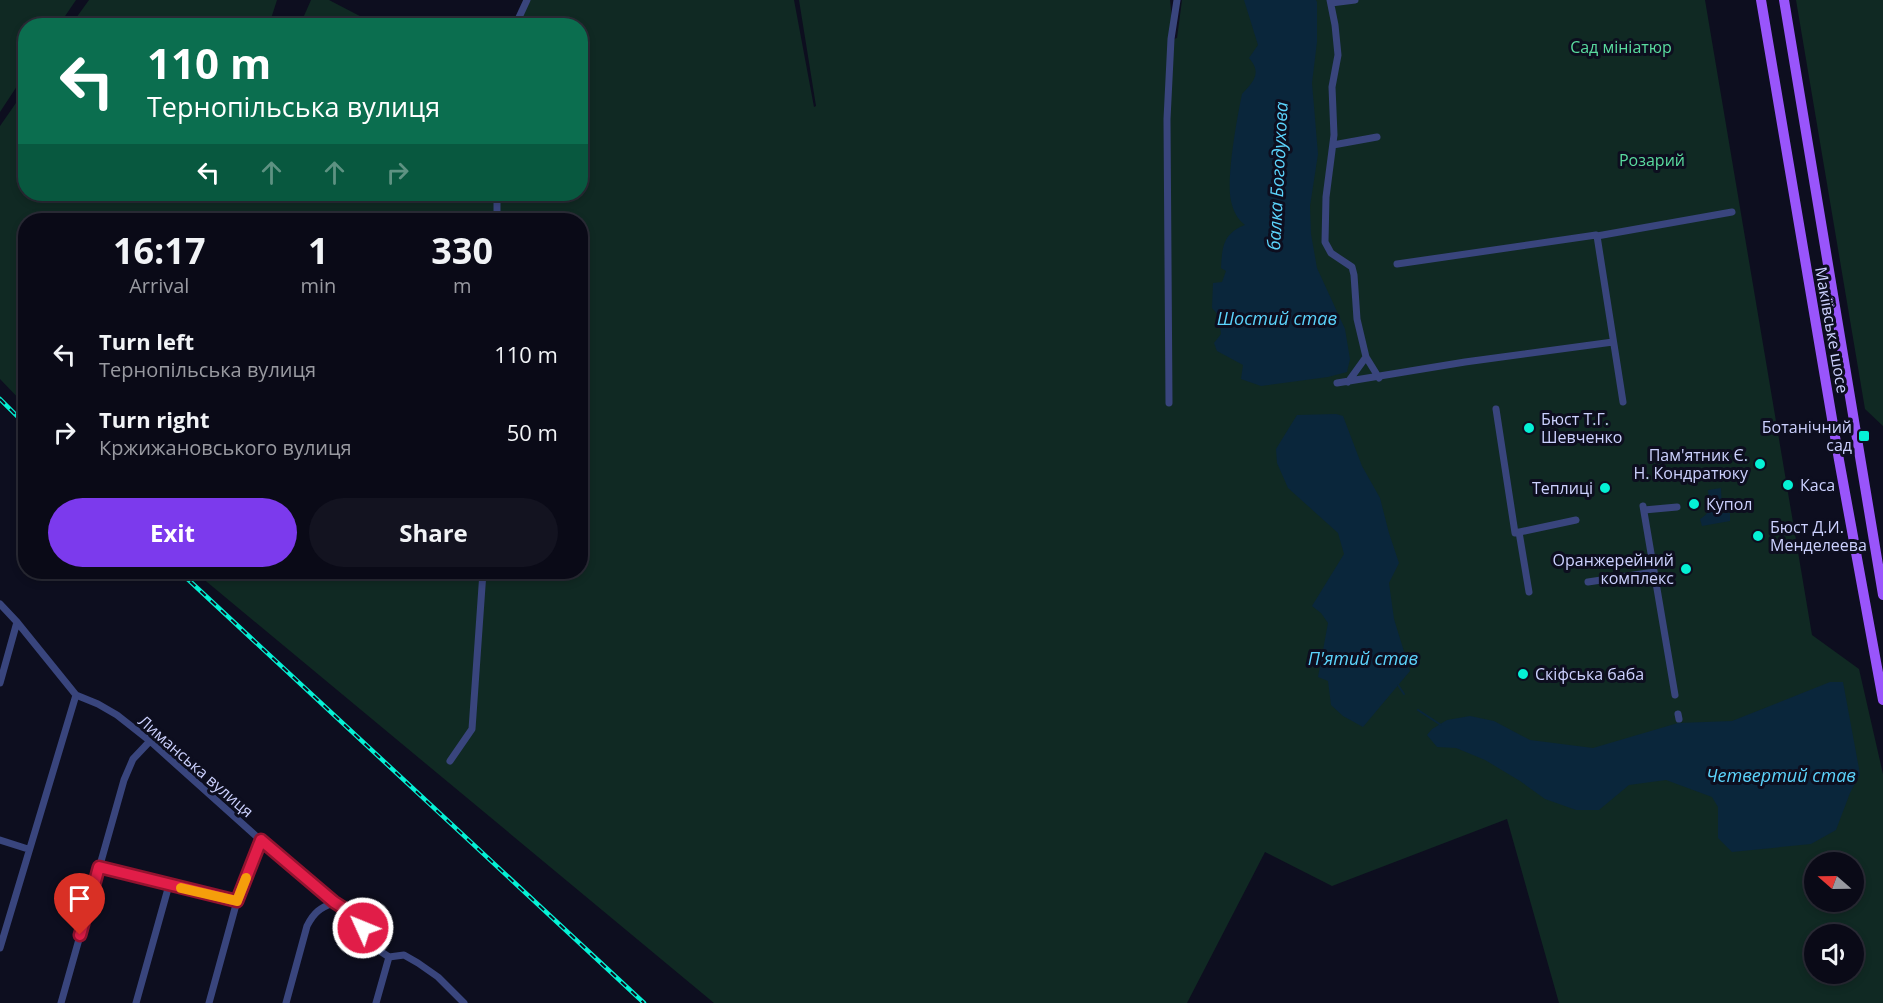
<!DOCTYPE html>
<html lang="en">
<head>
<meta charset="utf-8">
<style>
	:root { --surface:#0a0a17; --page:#131320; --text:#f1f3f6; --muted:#999aa1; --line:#2a2b36; --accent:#7c3aed }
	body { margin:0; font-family:"Open Sans",sans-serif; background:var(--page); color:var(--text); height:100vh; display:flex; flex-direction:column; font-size:22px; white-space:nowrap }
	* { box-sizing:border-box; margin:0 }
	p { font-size:20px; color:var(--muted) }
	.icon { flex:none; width:33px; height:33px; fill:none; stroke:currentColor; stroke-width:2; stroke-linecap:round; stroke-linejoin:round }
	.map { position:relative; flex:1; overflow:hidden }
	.sheet { position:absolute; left:18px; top:213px; width:570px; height:366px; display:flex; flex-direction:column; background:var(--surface); border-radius:24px; box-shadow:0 3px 9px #0003,0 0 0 2px var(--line) }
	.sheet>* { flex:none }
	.guide { position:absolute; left:18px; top:18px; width:570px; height:183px; border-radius:24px; box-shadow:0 3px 9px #0003,0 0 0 2px var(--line); background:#0b6e4f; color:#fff; overflow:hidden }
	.needle { width:39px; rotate:290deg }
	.tools { position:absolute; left:1804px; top:852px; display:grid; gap:12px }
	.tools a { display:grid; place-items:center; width:60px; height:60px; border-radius:50%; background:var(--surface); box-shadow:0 3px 9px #0003,0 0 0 2px var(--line); font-size:30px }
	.pin { position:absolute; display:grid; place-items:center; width:51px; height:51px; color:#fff; margin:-62px -26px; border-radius:50% 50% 50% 0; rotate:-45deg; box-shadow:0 0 6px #0007 }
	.pin .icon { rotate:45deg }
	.me { position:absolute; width:66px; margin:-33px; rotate:314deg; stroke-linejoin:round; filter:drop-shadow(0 0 4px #0008) }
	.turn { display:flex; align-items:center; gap:21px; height:126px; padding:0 30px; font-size:27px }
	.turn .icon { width:78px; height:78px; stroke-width:2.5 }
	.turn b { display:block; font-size:42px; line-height:51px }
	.lanes { display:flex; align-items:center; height:57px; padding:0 30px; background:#0003; justify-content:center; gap:30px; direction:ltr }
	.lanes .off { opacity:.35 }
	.eta { display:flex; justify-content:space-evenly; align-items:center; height:102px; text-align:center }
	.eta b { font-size:36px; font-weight:700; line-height:42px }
	.action { display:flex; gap:12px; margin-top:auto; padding:12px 30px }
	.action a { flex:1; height:69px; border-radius:36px; background:var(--accent); color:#fff; font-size:24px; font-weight:700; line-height:69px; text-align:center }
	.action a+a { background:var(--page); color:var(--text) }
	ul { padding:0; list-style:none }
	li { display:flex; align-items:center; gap:18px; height:78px; padding:0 30px }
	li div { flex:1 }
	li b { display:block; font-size:22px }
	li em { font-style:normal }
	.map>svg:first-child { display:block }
	.green { fill:#102923; fill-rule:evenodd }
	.water { fill:#0a263b }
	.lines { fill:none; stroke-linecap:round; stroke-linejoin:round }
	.stream { stroke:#0a263b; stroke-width:2 }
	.street { stroke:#39457d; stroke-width:7 }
	.primary { stroke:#9955fb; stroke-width:10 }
	.rail-casing { stroke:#05f1d5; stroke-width:4.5 }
	.rail { stroke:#0d0e1f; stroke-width:2; stroke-dasharray:7; stroke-linecap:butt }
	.route-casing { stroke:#92132f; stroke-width:15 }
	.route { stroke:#e11d48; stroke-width:10 }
	.slow { stroke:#f59e0b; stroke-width:10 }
	.poi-dot { fill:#05f1d5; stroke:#0d0e1f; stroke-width:2 }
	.labels { text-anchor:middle; stroke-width:6; stroke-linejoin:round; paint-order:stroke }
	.park-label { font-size:16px; fill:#5adc9f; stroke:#0d0e1f }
	.street-label { font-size:16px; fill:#ccd1fe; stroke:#0d0e1f }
	.poi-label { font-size:16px; fill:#ccd1fe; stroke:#0d0e1f; text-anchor:start }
	.water-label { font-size:18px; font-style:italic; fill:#5cd4fc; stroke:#0d0e1f }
</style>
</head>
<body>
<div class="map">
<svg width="1883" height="1003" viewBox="0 0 1883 1003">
	<rect width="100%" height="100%" fill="#0d0e1f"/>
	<!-- green -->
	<path class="green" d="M0,0H76L59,25L26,26L25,74L0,112Z
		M89,0H277L269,25H71Z
		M311,0H329L377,25H300Z
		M527,0H794L814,107L816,106L799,0H1170L1174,39L1177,38L1182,0H1705L1812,635L1859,669L1883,774V1003H1559L1507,819L1332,886L1265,852L1187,1003H714L195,572H580V220H26L25,405L0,379V126L25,90L26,194H580V26L514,25ZM1815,862H1854V902H1815ZM1815,934H1854V974H1815Z
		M1796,0H1883V426L1865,409Z"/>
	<!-- water -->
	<path class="water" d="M1244,0H1316L1317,2V42L1312,83L1318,154L1310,206L1311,234L1317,268L1345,329L1350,359L1347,372L1328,377L1261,386L1241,379L1243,365L1217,351L1214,343L1221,334L1219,316L1212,308L1213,283L1222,282L1226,271L1221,268C1222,248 1223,233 1245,225C1237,219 1233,210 1231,201C1226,179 1237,118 1242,94C1254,81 1262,73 1249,58L1258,45Z
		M1336,414L1343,416L1362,466L1380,498L1389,533L1399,563L1389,583L1394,619L1410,671L1363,727L1343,716L1331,705L1328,681L1318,677L1328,623L1321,613L1312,606L1344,554L1338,533L1288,488L1277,463L1276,449L1297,415Z
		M1721,488L1722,513H1730V521L1702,526L1700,519C1713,512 1709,502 1708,490Z
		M1830,682H1843L1860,774L1850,793L1836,830L1811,844L1732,852L1718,838V807L1712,797L1666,780L1629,785L1599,810H1576L1545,799L1520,781L1485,760L1456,748L1437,747L1427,735L1432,729L1447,720L1470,716L1494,721L1530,740L1593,748L1678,723L1732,721Z"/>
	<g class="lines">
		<!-- stream -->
		<path class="stream" d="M1398,685L1404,694
			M1418,710L1441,725"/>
		<!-- street -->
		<path class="street" d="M1330,0L1335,25L1338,55L1332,87L1334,135L1326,197L1325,242L1331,253L1352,267L1354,275L1357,319L1366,357L1379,378
			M1331,3L1355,0
			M515,26L527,0
			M1333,145L1377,137
			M497,220V194
			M1397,264L1596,235
			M1348,382L1366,357
			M1337,383L1465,362L1613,342
			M1623,402L1597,236L1732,212
			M1169,403L1167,119L1171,39L1177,0
			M1496,409L1515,533L1576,520
			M1643,506L1675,695
			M1644,510L1677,507
			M1519,532L1529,592
			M1588,582L1654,572
			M0,604L17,622L76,695L98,704L117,715L150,741L276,854L335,902L356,916L377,949L389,957L404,955L418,963L438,977L464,1003
			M0,683L17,622
			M1678,714L1679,719
			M450,761L472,729L483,572
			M0,840L28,849
			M99,867L237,901
			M0,948L76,695
			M61,1003L124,780L133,759L150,741
			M136,1003L169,885
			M209,1003L237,901L261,840
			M286,1003L307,926C314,912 320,908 335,902
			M376,1003L389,957"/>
		<!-- primary -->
		<path class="primary" d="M1761,0L1839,460L1883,700
			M1784,0L1883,595"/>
		<defs>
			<path id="rail" d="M0,399L26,425
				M180,572L644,1003"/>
		</defs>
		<!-- rail casing -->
		<use href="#rail" class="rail-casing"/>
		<!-- rail -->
		<use href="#rail" class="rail"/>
	</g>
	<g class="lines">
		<defs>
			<path id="route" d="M80,935L99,867L237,901L261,840L334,902L356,916L363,928"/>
		</defs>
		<!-- route casing -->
		<use href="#route" class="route-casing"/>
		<!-- route -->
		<use href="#route" class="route"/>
		<!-- slow -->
		<path class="slow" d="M181,888L237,901L246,878"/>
	</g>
	<!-- markers -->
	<g class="poi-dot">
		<circle cx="1529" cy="428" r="6"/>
		<rect x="1858" y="430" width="12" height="12" rx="3"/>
		<circle cx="1760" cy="464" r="6"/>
		<circle cx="1788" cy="485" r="6"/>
		<circle cx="1605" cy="488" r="6"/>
		<circle cx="1694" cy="504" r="6"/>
		<circle cx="1758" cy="536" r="6"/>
		<circle cx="1686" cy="569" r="6"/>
		<circle cx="1523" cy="674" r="6"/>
	</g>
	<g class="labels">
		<!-- park labels -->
		<g class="park-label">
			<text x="1621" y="53">Сад мініатюр</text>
			<text x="1652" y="166">Розарий</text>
		</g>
		<!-- street labels -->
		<g class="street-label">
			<text transform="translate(1832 330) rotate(80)" y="6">Макіївське шосе</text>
			<text transform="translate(196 766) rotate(41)" y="6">Лиманська вулиця</text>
		</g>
		<!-- poi labels -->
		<g class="poi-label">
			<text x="1541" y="425">Бюст Т.Г.<tspan x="1541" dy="18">Шевченко</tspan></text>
			<text x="1852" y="433" text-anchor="end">Ботанічний<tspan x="1852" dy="18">сад</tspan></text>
			<text x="1748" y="461" text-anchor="end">Пам'ятник Є.<tspan x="1748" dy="18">Н. Кондратюку</tspan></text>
			<text x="1800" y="491">Каса</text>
			<text x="1593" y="494" text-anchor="end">Теплиці</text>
			<text x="1706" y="510">Купол</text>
			<text x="1770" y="533">Бюст Д.И.<tspan x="1770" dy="18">Менделеева</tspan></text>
			<text x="1674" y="566" text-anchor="end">Оранжерейний<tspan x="1674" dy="18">комплекс</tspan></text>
			<text x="1535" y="680">Скіфська баба</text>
		</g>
		<!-- water labels -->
		<g class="water-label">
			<text transform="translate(1278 176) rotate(-87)" y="6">балка Богодухова</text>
			<text x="1277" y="325">Шостий став</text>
			<text x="1363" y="665">П'ятий став</text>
			<text x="1781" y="782">Четвертий став</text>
		</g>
	</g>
</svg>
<div class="tools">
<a><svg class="needle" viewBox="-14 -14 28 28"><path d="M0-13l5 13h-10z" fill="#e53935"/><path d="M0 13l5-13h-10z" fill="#999aa1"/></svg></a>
<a><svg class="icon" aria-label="sound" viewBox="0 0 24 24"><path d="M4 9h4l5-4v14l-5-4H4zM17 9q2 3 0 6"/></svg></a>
</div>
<div class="pin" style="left:80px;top:935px;background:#d93025"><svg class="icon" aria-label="arrive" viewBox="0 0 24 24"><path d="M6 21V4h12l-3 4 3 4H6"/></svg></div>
<svg class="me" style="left:363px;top:928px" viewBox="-20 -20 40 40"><circle r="17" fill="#e11d48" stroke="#fff" stroke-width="3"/><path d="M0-11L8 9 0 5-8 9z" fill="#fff"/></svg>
<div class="guide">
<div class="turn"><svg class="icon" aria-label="left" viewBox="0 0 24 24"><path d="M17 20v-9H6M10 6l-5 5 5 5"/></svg><div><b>110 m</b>Тернопільська вулиця</div></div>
<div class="lanes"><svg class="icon" aria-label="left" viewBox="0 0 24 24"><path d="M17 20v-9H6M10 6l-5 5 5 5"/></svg><svg class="icon off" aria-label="ahead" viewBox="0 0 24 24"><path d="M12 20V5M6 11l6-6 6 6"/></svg><svg class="icon off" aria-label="ahead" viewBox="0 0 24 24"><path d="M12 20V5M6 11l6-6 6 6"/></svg><svg class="icon off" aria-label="right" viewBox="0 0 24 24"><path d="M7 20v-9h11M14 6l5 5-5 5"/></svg></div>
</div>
<section class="sheet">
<div class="eta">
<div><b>16:17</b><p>Arrival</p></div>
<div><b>1</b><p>min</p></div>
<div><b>330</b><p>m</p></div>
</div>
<ul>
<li><svg class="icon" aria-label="left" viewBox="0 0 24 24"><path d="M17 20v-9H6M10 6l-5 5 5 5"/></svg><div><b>Turn left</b><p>Тернопільська вулиця</p></div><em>110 m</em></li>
<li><svg class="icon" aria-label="right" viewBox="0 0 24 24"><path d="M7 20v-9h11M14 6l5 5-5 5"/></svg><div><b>Turn right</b><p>Кржижановського вулиця</p></div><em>50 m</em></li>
</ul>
<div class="action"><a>Exit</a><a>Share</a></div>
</section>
</div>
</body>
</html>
